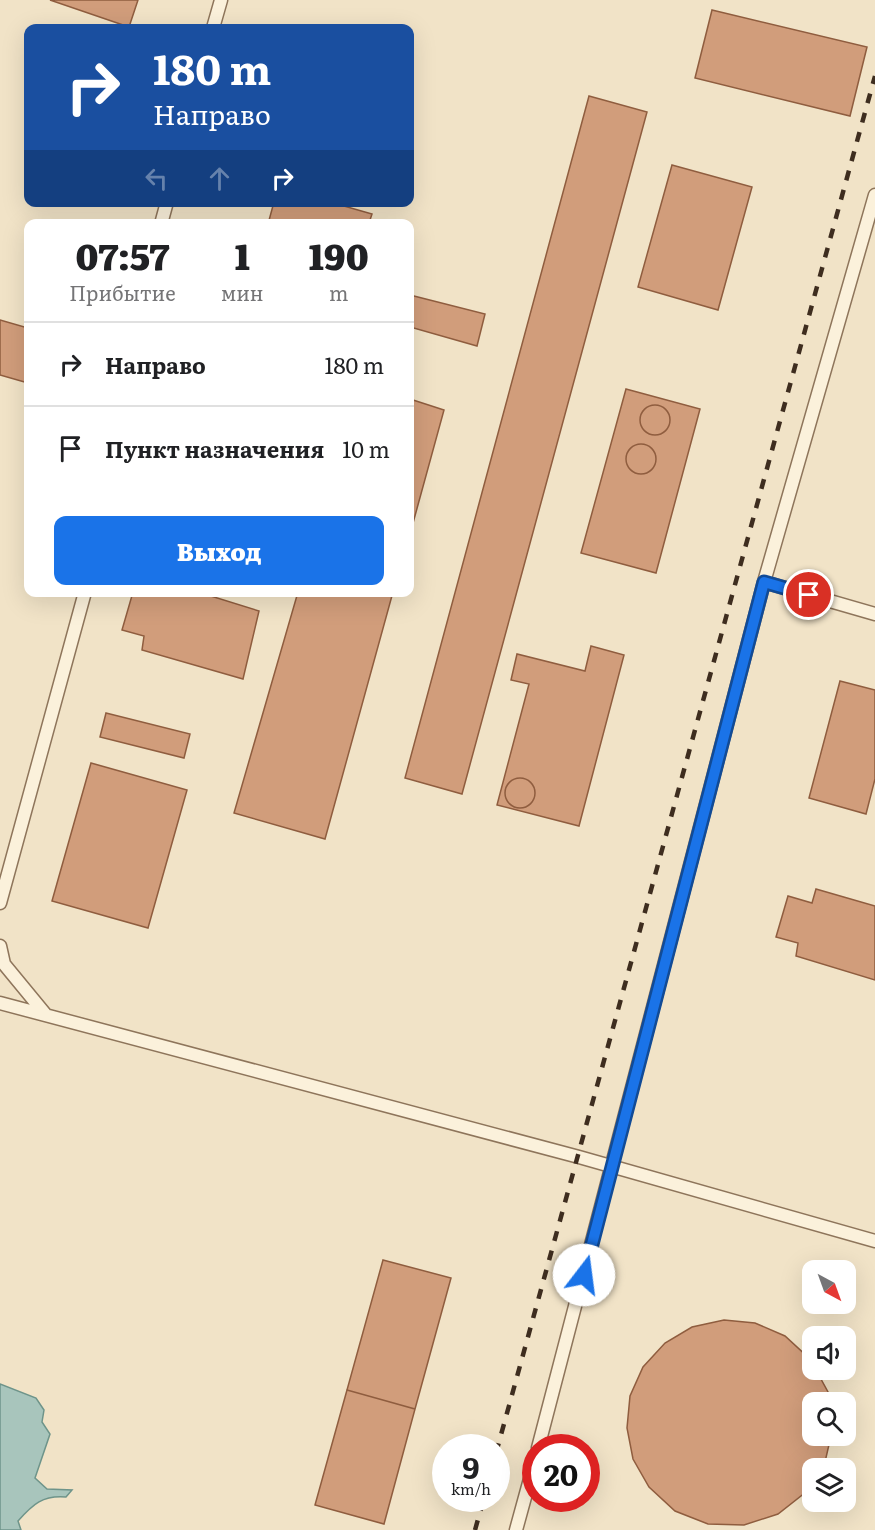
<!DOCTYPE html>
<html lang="ru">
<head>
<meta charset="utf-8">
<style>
	:root { --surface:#fff; --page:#f6f6f6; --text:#202124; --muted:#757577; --line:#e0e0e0; --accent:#1a73e8 }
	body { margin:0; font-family:Literata,serif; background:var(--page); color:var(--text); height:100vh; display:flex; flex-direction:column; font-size:22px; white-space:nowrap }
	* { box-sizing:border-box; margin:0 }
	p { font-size:20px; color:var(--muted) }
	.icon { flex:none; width:33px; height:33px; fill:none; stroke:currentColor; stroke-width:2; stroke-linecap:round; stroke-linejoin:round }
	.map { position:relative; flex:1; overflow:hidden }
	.drawer { position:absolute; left:24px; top:219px; width:390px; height:378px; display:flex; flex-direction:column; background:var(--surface); border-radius:12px; box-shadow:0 6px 24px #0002 }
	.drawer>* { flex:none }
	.top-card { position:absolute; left:24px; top:24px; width:390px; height:183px; border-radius:12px; box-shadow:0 6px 24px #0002; background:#1a4fa0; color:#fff; overflow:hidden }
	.needle { width:39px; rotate:139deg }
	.fabs { position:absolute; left:802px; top:1260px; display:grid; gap:12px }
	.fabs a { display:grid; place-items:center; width:54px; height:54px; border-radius:12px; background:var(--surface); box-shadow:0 6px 24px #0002; font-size:30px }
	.speed { position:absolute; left:432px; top:1434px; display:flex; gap:12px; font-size:30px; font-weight:700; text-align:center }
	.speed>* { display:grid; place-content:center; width:78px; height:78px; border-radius:50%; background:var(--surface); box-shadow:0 6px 24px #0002; line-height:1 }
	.speed small { font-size:15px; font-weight:400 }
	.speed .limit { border:9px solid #d22; background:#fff; color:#111 }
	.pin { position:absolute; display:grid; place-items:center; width:51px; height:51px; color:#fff; margin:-26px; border:3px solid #fff; border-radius:50%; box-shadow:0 2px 6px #0007 }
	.me { position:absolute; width:66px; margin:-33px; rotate:15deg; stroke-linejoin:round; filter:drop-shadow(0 0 4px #0008) }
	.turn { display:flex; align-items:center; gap:21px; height:126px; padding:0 30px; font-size:27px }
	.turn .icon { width:78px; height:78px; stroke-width:2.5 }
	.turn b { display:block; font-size:42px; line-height:51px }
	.lanes { display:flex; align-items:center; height:57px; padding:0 30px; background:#0003; justify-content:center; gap:30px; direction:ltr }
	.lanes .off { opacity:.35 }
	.eta { display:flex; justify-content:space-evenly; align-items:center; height:102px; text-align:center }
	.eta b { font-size:36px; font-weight:800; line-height:42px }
	.primary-button { display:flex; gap:12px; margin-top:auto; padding:12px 30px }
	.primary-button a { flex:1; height:69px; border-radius:12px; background:var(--accent); color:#fff; font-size:24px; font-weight:800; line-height:69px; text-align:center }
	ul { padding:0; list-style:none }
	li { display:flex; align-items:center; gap:18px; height:84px; padding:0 30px; border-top:2px solid var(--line) }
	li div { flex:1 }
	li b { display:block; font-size:22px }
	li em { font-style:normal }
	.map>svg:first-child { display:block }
	.water { fill:#a8c5bc; stroke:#6e948a; stroke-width:1.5 }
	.building { fill:#d19d7b; stroke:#8f5d3f; stroke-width:1.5 }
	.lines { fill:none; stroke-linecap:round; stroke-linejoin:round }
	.lane-casing { stroke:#8e755b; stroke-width:15 }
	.lane { stroke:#fbf1db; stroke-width:12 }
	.rail { stroke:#3e2d1f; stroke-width:4.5; stroke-dasharray:10 10; stroke-linecap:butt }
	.route-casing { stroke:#114b97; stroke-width:15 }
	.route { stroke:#1a73e8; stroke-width:10 }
</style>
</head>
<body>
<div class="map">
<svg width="875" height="1530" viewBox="0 0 875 1530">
	<rect width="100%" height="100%" fill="#f1e3c7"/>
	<!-- water -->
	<path class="water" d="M0,1384L36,1398L44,1410L42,1422L50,1434L35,1478L47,1489L72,1490L66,1497C43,1495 33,1504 18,1521L21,1530H0Z"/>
	<!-- building -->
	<path class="building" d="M50,0H138L129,27Z
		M712,10L867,47L850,116L695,78Z
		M589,96L647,112L462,794L405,778Z
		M672,165L752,187L718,310L638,287Z
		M274,202H330L372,214L370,220L382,224H268Z
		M410,295L485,314L477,346L410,327Z
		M0,320L28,328V383L0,375Z
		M626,389L700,409L656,573L581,553Z
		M410,399L444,410L410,534Z
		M640 420a15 15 0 1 1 30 0a15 15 0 1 1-30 0Z
		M626 459a15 15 0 1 1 30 0a15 15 0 1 1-30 0Z
		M133,592L158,596L159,592H198L259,611L243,679L142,650L144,636L122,630Z
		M298,592H393L325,839L234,813Z
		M591,646L624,655L579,826L497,805L529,684L511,680L517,654L585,671Z
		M840,681L875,690V779L866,814L809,798Z
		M106,713L190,734L184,758L100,737Z
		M91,763L187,790L148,928L52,901Z
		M505 793a15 15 0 1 1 30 0a15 15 0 1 1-30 0Z
		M816,889L875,906V980L796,956L798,943L776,937L788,896L812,903Z
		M383,1260L451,1278L415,1409L347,1390Z
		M724,1320L755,1323L785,1336L811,1360L813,1370H816L828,1392L829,1402H813V1436H831L825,1462L821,1468H813V1481L806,1492L778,1514L744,1525L708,1524L675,1511L649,1487L633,1459L627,1428L630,1396L643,1367L665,1343L692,1327Z
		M347,1390L415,1409L384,1524L315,1505Z"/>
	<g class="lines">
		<defs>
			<path id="lane" d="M213,28L221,0
				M161,224L167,202
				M764,582L875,614
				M0,903L85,592
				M0,946L4,964L46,1015
				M0,1003L579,1157L875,1241
				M538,1448L764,582L875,195
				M516,1530L536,1457"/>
		</defs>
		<!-- lane casing -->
		<use href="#lane" class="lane-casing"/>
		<!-- lane -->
		<use href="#lane" class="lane"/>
		<!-- rail -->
		<path class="rail" d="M496,1453L875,76
			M475,1530L484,1498"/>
	</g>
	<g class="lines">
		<defs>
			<path id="route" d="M584,1275L764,582L809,595"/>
		</defs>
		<!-- route casing -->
		<use href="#route" class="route-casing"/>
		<!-- route -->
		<use href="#route" class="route"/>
	</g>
</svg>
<div class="fabs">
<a><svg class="needle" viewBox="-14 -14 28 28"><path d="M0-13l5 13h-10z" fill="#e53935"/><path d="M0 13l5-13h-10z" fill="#757577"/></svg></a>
<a><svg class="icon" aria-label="sound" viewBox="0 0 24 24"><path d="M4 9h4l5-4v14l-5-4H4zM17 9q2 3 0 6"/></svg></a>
<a><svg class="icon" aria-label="search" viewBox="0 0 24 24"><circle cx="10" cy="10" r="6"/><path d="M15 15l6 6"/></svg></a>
<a><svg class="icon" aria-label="layers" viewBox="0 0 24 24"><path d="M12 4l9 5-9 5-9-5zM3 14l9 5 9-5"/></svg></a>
</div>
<div class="speed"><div>9<small>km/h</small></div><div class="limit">20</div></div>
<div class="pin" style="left:809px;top:595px;background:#d93025"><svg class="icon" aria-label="arrive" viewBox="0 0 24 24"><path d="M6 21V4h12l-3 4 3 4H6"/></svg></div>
<svg class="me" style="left:584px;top:1275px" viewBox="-20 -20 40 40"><circle r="19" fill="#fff"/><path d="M0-13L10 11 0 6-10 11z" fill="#1a73e8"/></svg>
<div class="top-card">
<div class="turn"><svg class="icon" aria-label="right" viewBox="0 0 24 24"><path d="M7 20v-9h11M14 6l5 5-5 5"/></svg><div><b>180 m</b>Направо</div></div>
<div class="lanes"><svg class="icon off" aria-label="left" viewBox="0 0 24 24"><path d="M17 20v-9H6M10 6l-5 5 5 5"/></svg><svg class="icon off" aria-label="ahead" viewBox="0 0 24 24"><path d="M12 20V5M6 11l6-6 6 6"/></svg><svg class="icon" aria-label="right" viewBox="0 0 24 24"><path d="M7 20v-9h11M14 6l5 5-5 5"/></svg></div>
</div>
<section class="drawer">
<div class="eta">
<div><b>07:57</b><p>Прибытие</p></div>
<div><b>1</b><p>мин</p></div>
<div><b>190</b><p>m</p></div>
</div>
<ul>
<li><svg class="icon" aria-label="right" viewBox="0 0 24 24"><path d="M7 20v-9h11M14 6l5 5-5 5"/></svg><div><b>Направо</b></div><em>180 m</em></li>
<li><svg class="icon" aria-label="arrive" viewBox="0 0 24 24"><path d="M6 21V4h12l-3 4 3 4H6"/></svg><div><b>Пункт назначения</b></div><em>10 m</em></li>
</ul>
<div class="primary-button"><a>Выход</a></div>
</section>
</div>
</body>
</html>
